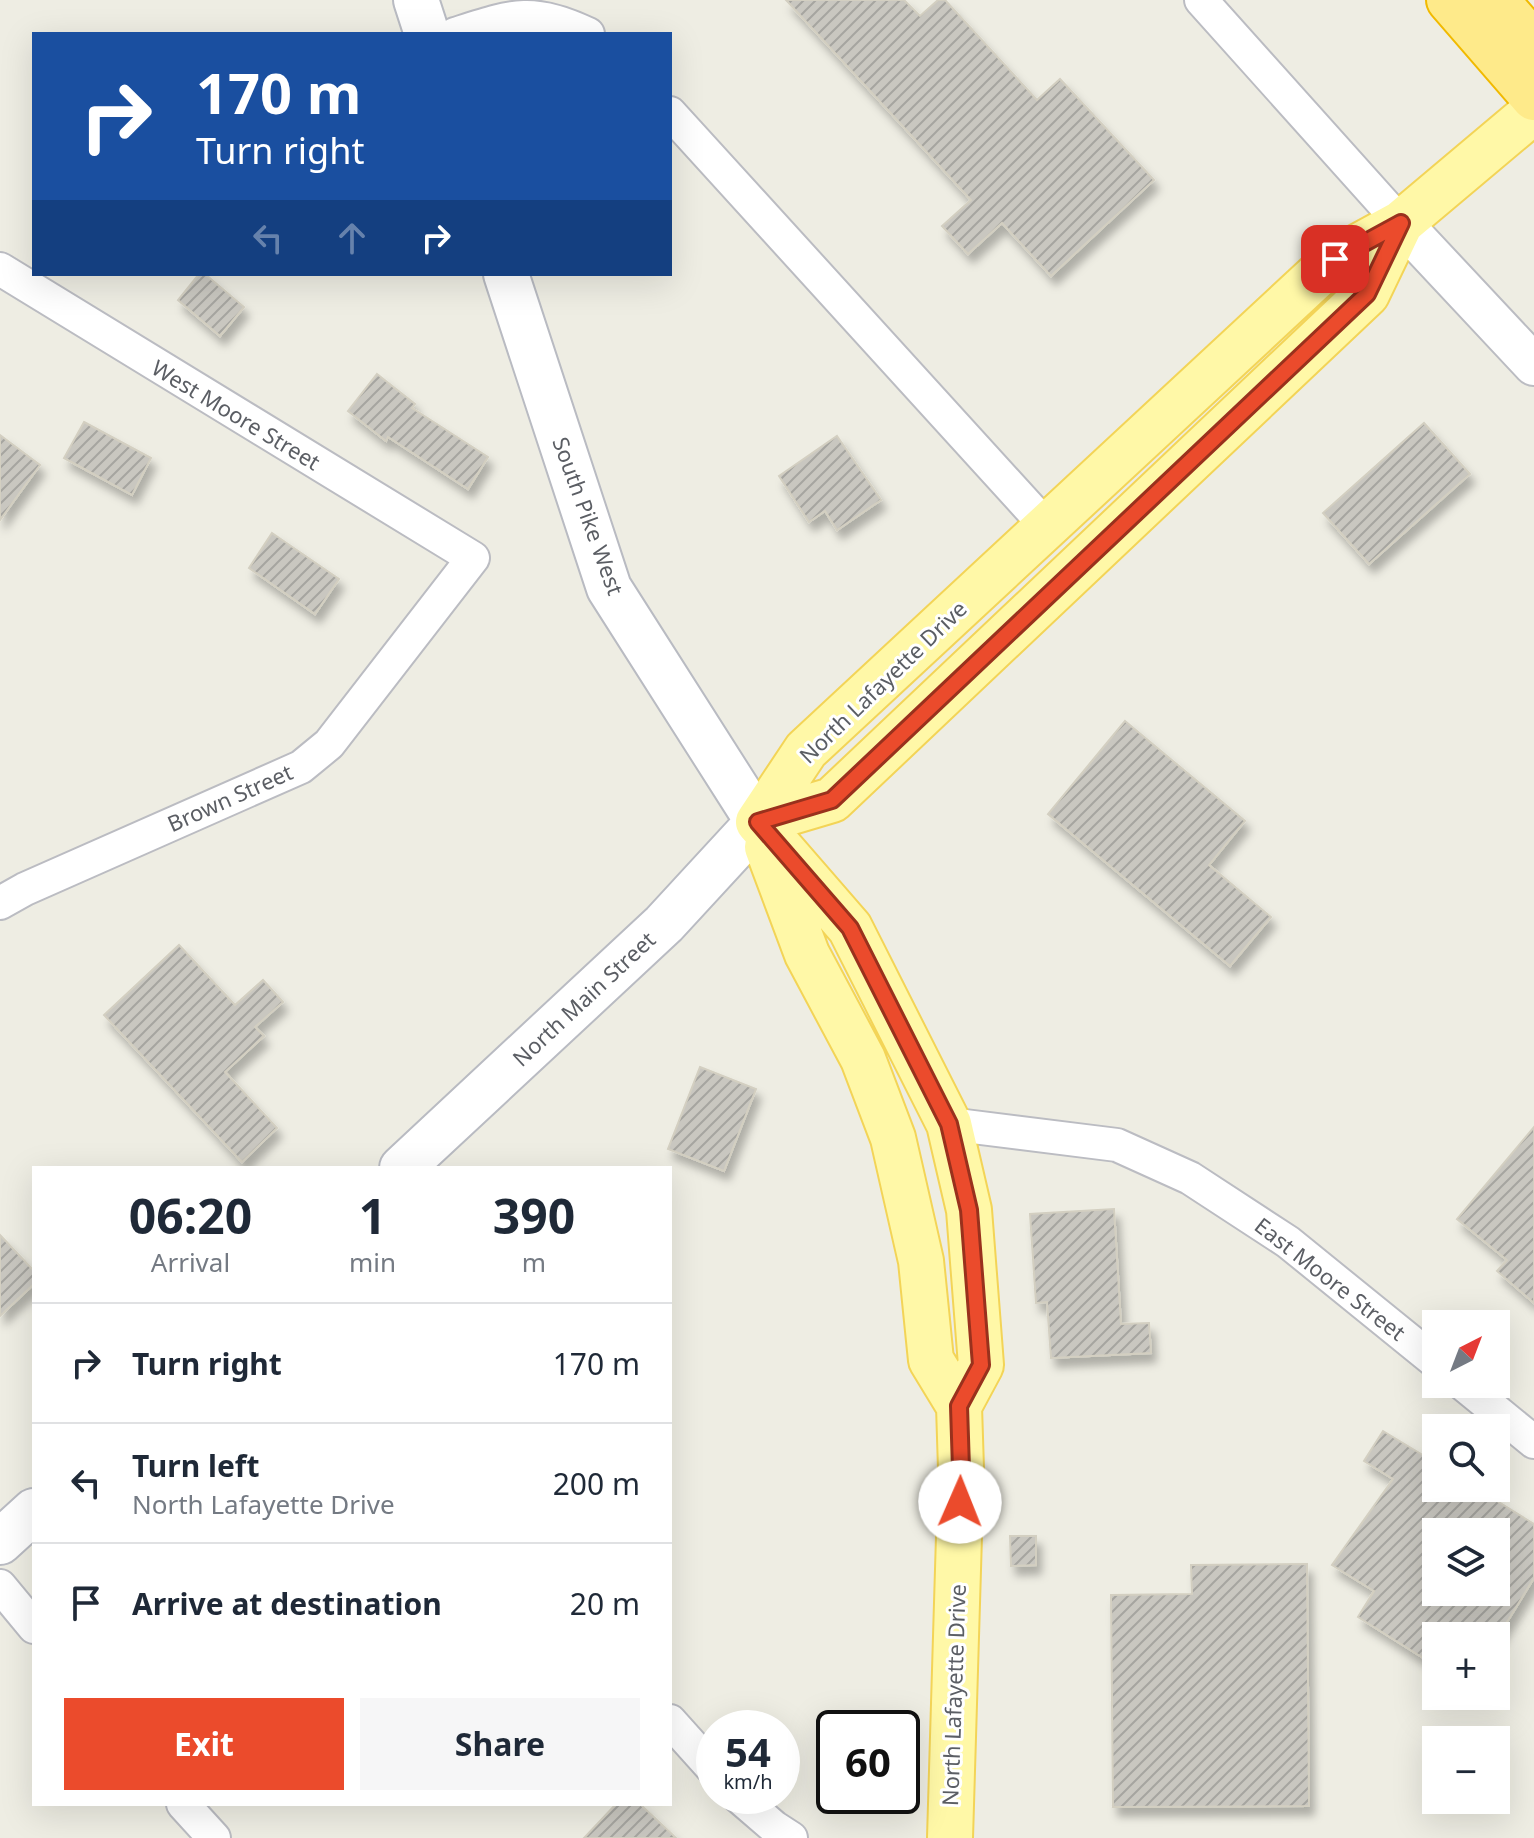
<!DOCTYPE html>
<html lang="en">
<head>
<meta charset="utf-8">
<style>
	:root { --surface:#fff; --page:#f6f6f7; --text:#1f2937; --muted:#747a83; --line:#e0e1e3; --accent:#eb4b2c }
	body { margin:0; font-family:"Noto Sans",sans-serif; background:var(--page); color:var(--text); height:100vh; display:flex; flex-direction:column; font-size:30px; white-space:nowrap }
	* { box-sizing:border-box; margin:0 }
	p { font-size:26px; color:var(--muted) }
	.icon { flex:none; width:44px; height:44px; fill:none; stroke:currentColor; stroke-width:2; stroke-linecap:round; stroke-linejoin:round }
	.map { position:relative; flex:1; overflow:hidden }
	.sheet { position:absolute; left:32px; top:1166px; width:640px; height:640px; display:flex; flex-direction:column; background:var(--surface); border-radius:0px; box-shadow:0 8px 32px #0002 }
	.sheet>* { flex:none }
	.guide { position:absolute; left:32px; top:32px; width:640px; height:244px; border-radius:0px; box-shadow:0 8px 32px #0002; background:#1a4fa0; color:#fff; overflow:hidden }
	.needle { width:52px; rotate:42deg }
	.tools { position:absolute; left:1422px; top:1310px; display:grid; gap:16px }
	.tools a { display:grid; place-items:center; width:88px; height:88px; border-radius:0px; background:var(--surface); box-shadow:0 8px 32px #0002; font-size:40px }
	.speed { position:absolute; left:696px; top:1710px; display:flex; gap:16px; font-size:40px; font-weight:700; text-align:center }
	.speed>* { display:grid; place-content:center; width:104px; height:104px; border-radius:50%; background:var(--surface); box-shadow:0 8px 32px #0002; line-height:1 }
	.speed small { font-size:20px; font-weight:400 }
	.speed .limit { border:4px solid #111; border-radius:12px; background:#fff; color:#111 }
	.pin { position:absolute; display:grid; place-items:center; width:68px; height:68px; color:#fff; margin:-34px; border-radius:16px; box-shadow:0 4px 12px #0006 }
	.me { position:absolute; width:88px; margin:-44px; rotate:1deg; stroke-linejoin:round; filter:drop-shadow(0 0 6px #0008) }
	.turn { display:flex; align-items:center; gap:28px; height:168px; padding:0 32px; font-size:36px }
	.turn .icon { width:104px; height:104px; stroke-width:2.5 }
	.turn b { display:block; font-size:56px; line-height:68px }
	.lanes { display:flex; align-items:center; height:76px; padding:0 32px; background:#0003; justify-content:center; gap:40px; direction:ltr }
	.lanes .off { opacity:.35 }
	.eta { display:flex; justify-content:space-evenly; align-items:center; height:136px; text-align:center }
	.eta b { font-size:48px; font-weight:700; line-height:56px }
	.button { display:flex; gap:16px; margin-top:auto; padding:16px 32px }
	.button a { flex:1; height:92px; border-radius:0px; background:var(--accent); color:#fff; font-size:32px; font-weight:700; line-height:92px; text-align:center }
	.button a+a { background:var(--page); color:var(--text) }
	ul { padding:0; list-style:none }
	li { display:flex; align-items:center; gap:24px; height:120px; padding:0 32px; border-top:2px solid var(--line) }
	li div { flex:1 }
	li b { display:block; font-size:30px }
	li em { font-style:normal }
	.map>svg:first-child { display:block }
	.building { fill:url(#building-hatch); stroke:#d3cfc1; stroke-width:2; fill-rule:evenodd; filter:url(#shadow) }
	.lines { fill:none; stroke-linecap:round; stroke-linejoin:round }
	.minor-casing { stroke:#bbbcc2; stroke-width:36 }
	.tertiary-casing { stroke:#bbbcc2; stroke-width:44 }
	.secondary-casing { stroke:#b9bbc2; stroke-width:48 }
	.primary-casing { stroke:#f3d457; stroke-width:48 }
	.motorway-casing { stroke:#f1ba00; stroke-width:48 }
	.minor { stroke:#fff; stroke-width:32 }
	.tertiary { stroke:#fff; stroke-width:40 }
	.secondary { stroke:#fff; stroke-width:44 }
	.primary { stroke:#fff8a7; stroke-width:44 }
	.motorway { stroke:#feea8a; stroke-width:44 }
	.route-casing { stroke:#99311d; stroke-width:20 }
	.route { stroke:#eb4b2c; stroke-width:14 }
	.labels { text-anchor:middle; stroke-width:6; stroke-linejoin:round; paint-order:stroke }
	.street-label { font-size:22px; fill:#5b5e64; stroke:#fff }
</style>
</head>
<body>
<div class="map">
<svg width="1534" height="1838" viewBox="0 0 1534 1838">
	<defs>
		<pattern id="building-hatch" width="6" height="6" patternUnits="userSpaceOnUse" patternTransform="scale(2)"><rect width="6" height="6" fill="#c9c7c0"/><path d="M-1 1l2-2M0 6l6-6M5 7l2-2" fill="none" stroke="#a6a5a0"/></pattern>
		<filter id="shadow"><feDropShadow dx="5" dy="9" stdDeviation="4" flood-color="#0004"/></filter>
	</defs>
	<rect width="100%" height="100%" fill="#eeede3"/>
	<!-- building -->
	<path class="building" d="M786,0H904L920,16L938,0H945L1037,100L1060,79L1154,180L1051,276L1002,223L968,254L942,226L971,200Z
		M199,274H205L244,307L220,336L178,300Z
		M377,374L415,404L412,408L488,457L468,489L388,437L386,441L348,411Z
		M84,422L151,458L132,495L64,458Z
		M1424,423L1470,474L1369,564L1323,513Z
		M0,435L40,465L0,520Z
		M837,436L881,500L837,530L825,511L809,522L779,476Z
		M272,533L339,579L315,614L249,568Z
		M1125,721L1245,821L1209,865L1271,917L1230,966L1048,814Z
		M179,945L235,1005L263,980L283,1002L255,1027L264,1036L225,1072L277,1128L242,1162L104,1015Z
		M700,1067L756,1089L724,1171L668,1149Z
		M1534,1127V1303L1497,1271L1507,1260L1457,1219Z
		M1114,1209L1121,1324L1149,1323L1151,1353L1051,1358L1047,1302L1036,1303L1030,1214Z
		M0,1235L34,1271V1284L0,1316Z
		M1383,1431L1436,1463V1488H1476L1534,1524V1578L1496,1640V1636H1436V1666L1358,1617L1374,1591L1332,1565L1393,1479L1364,1461ZM1436,1532H1496V1592H1436Z
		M1010,1536H1036V1565L1011,1566Z
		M1307,1564L1309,1806L1113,1807L1111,1595L1192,1594L1191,1565Z
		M616,1804H640L676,1838H584Z"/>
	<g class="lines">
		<defs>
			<path id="minor" d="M1201,0L1401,223
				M455,34C511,16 532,7 588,34
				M670,113L1047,527
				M0,269L473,558L329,744L301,767L25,889L0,903
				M949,1124L1117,1145L1190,1178L1288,1242L1436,1362
				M1463,1384L1534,1442
				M0,1586L34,1627
				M670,1721L714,1770
				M738,1796L774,1827L791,1838
				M183,1804L214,1838"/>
			<path id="tertiary" d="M1401,223L1534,365"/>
			<path id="secondary" d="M416,0L427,34
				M402,1168L664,924L758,822L609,588L506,274
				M0,1542L34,1511"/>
			<path id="primary" d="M758,822L850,928L949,1124L969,1210L981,1365L959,1406L961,1469L950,1838
				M758,822L806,750L1335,259L1401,223L1534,111
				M758,822L832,800L1367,294L1401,223
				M767,847L807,954L863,1059L893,1138L921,1261L931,1360L959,1406"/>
			<path id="motorway" d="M1449,0L1534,98
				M1496,0L1534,44"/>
		</defs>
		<!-- minor casing -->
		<use href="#minor" class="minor-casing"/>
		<!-- tertiary casing -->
		<use href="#tertiary" class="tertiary-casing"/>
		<!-- secondary casing -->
		<use href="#secondary" class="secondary-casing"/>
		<!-- primary casing -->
		<use href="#primary" class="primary-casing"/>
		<!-- motorway casing -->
		<use href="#motorway" class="motorway-casing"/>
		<!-- minor -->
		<use href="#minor" class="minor"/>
		<!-- tertiary -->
		<use href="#tertiary" class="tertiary"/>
		<!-- secondary -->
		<use href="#secondary" class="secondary"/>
		<!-- primary -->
		<use href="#primary" class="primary"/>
		<!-- motorway -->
		<use href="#motorway" class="motorway"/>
	</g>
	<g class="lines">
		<defs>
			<path id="route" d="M960,1502L961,1469L959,1406L981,1365L969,1210L949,1124L850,928L758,822L832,800L1367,294L1401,223L1335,259"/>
		</defs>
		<!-- route casing -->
		<use href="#route" class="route-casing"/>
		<!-- route -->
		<use href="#route" class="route"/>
	</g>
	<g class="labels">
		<!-- street labels -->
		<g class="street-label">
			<text transform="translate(236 415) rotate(31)" y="8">West Moore Street</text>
			<text transform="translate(588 516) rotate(70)" y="8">South Pike West</text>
			<text transform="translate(883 682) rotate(-44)" y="8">North Lafayette Drive</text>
			<text transform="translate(230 798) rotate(-24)" y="8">Brown Street</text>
			<text transform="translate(584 999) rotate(-43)" y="8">North Main Street</text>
			<text transform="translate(1330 1279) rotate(38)" y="8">East Moore Street</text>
			<text transform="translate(954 1695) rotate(-88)" y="8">North Lafayette Drive</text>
		</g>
	</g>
</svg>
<div class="tools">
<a><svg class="needle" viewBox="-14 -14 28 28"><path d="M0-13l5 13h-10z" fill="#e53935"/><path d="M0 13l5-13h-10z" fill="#747a83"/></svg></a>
<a><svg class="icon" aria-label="search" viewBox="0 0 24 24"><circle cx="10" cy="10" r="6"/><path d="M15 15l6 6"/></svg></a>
<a><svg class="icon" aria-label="layers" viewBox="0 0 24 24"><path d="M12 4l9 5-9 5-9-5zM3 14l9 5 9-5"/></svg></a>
<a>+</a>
<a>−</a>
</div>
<div class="speed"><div>54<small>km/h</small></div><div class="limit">60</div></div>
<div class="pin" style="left:1335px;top:259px;background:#d93025"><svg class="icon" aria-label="arrive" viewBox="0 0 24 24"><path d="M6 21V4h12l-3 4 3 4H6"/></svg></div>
<svg class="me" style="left:960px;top:1502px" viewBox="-20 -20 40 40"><circle r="19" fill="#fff"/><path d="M0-13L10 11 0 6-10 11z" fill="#eb4b2c"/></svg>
<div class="guide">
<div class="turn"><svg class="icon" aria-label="right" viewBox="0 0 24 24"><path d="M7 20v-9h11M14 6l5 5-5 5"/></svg><div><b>170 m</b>Turn right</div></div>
<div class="lanes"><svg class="icon off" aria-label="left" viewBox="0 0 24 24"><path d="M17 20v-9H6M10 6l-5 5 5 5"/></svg><svg class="icon off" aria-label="ahead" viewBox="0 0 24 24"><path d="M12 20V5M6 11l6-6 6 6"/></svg><svg class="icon" aria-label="right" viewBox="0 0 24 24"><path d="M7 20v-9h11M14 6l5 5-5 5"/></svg></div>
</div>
<section class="sheet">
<div class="eta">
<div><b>06:20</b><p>Arrival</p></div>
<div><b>1</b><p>min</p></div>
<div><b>390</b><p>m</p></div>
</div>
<ul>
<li><svg class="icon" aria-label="right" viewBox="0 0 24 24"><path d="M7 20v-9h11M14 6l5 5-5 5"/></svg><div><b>Turn right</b></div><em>170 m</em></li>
<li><svg class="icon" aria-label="left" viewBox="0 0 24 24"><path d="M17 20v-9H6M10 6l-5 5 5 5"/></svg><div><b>Turn left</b><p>North Lafayette Drive</p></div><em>200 m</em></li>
<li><svg class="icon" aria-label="arrive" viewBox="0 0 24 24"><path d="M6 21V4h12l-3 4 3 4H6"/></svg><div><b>Arrive at destination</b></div><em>20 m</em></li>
</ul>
<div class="button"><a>Exit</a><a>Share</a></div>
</section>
</div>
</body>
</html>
